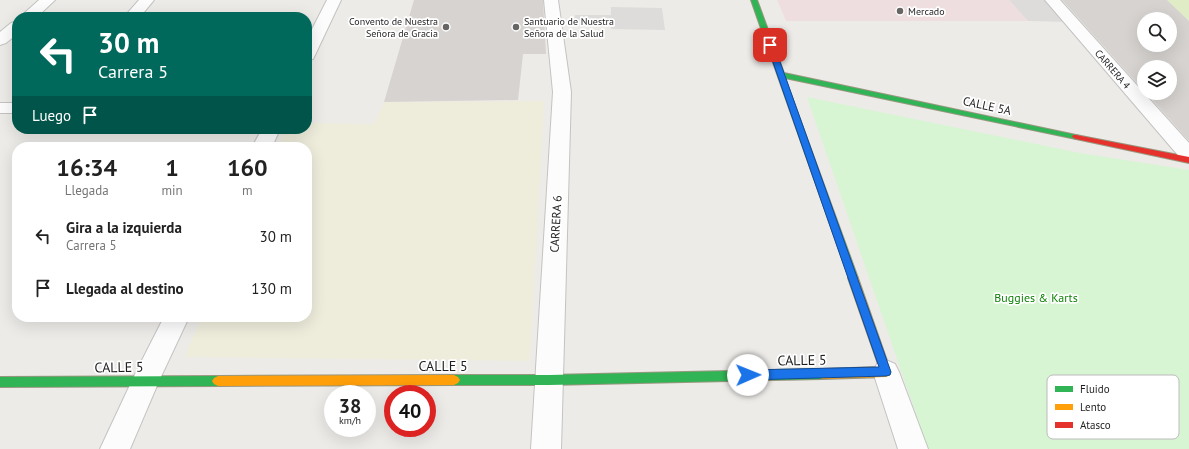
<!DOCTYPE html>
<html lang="es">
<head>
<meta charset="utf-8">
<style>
	:root { --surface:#fff; --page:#f6f6f6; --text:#222; --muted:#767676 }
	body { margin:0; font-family:"PT Sans",sans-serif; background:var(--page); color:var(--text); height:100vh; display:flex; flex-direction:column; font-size:15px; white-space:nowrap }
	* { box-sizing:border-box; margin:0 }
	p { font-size:13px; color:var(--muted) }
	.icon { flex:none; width:22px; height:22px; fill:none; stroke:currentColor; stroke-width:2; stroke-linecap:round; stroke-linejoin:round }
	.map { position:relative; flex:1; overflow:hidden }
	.details { position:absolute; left:12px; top:142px; width:300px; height:180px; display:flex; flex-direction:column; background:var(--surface); border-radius:16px; box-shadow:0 4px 16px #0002 }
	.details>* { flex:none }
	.hud { position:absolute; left:12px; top:12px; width:300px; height:122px; border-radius:16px; box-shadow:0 4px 16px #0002; background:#00695c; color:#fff; overflow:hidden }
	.buttons { position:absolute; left:1137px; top:12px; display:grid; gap:8px }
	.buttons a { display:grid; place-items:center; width:40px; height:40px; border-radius:50%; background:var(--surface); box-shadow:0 4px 16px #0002; font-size:20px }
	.speed { position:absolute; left:324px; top:385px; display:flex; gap:8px; font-size:20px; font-weight:700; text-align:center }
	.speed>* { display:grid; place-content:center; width:52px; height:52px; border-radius:50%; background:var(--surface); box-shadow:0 4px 16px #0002; line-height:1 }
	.speed small { font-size:10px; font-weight:400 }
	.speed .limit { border:6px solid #d22; background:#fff; color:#111 }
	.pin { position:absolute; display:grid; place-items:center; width:34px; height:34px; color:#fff; margin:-17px; border-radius:8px; box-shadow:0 2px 6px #0006 }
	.me { position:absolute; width:44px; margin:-22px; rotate:89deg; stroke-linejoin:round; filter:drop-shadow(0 0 3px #0008) }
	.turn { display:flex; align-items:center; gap:14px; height:84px; padding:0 20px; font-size:18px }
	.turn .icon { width:52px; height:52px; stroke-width:2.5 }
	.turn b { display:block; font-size:28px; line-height:34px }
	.then { display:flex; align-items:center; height:38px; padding:0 20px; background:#0003; gap:8px; font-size:15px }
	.eta { display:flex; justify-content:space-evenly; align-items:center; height:68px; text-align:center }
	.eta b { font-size:24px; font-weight:800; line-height:28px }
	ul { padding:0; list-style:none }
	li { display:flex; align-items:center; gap:12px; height:52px; padding:0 20px }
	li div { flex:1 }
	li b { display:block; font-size:15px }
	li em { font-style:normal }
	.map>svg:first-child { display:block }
	.commercial { fill:#efdedf }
	.farmland { fill:#eeecdb }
	.grass { fill:#dfecc6 }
	.park { fill:#d7f4d3 }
	.parking { fill:#dddcdb }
	.building { fill:#d6d3d0; fill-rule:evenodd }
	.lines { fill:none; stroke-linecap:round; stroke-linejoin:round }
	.street-casing { stroke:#c4c3c2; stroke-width:2 }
	.fast-casing { stroke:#99977f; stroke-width:2 }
	.slow-casing { stroke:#99977f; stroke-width:2 }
	.jam-casing { stroke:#99977f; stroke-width:2 }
	.street { fill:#fcfcfc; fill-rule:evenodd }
	.fast { fill:#30b455; fill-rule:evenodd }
	.slow { fill:#ff9f0a; fill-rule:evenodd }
	.jam { fill:#e5322d; fill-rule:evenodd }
	.route { fill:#1a73e8; stroke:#114b97 }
	.poi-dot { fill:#676665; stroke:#fff; stroke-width:1.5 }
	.labels { text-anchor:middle; stroke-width:3.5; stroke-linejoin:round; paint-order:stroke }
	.far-poi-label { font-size:10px; fill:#1f1f1f; stroke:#fff; text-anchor:start }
	.far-street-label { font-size:10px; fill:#1f1f1f; stroke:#fff }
	.street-label { font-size:12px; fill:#1f1f1f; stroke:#fff }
	.park-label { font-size:12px; fill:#0f8208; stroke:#fff }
	.near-street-label { font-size:14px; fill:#1f1f1f; stroke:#fff }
	.key { fill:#fff; stroke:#bcbcbc; stroke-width:1 }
	.key-label { font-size:11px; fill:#1f1f1f }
</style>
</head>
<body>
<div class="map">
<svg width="1189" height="449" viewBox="0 0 1189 449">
	<rect width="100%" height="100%" fill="#edebe8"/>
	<!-- commercial -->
	<path class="commercial" d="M777,0H1009L1028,21H786Z"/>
	<!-- farmland -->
	<path class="farmland" d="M544,101L530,361L184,357L202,317H307V147H277L285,129H307V123L374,124L384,102Z"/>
	<!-- grass -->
	<path class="grass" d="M1167,0H1189V21Z"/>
	<!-- park -->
	<path class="park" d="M807,97L1080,153L1189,170V449H928Z"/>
	<!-- parking -->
	<path class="parking" d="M1009,0H1052L1071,22L1028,21Z
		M611,7L662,8L665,30L611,29L610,21H574L575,15H611Z"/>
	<!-- building -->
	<path class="building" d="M414,0H543L546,54H523L518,100L384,102Z
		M1062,0H1167L1189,21V141L1146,93H1170V67H1144V91ZM1144,19H1170V45H1144Z"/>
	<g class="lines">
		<defs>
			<path id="street" d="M39,0H55L37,17H20Z
				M139,0H154L140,17H124Z
				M327,0H341L315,55L313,59L307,60V39Z
				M544,0H558L571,92L561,449H531L553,92Z
				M1045,0H1060L1189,143V161L1182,160Z
				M17,21V34L6,43L0,45V32L11,23Z
				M0,103H17V113H0Z
				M262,129H280L272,147H252Z
				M164,317H189L159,381L130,449H100L136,372Z
				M886,360L895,364L899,372L928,449H898L873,372L877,364Z"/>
			<path id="fast" d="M751,0H757L784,73L1076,135L1080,137L1076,139L785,78L858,278L856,281H850Z
				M822,369L826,371L827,374L826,377L822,379L549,385H454L450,383L448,380L450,377L454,375H549Z
				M218,376L222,378L224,381L222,384L218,386L0,387V377Z"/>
			<path id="slow" d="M853,274L856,275L858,278L891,372L890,375L886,377L822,379L818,377L817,374L818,371L822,369L879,367L848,278L850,275Z
				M454,375L458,377L460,380L458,383L454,385L218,386L214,384L212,381L214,378L218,376Z"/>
			<path id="jam" d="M1073,135H1076L1189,157V163L1076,139L1072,137Z"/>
		</defs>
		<!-- street casing -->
		<use href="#street" class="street-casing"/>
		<!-- fast casing -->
		<use href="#fast" class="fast-casing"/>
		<!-- slow casing -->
		<use href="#slow" class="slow-casing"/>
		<!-- jam casing -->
		<use href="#jam" class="jam-casing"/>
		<!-- street -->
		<use href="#street" class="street"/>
		<!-- fast -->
		<use href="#fast" class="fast"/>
		<!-- slow -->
		<use href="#slow" class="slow"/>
		<!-- jam -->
		<use href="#jam" class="jam"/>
	</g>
	<!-- route -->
	<path class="route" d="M770,43L774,45L891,372L890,375L886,376L748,380L744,378L742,375L744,371L748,370L879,367L767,45Z"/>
	<!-- markers -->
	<g class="poi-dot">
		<circle cx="900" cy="11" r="4"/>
		<circle cx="446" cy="27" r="4"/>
		<circle cx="516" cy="27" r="4"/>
	</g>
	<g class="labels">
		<!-- far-poi labels -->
		<g class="far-poi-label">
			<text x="908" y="15">Mercado</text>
			<text x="438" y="25" text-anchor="end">Convento de Nuestra<tspan x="438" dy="12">Señora de Gracia</tspan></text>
			<text x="524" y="25">Santuario de Nuestra<tspan x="524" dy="12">Señora de la Salud</tspan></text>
		</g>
		<!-- far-street labels -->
		<g class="far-street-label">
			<text transform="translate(1113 69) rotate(49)" y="4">CARRERA 4</text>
		</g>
		<!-- street labels -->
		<g class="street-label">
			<text transform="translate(987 106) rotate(12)" y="4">CALLE 5A</text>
			<text transform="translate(556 224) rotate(-87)" y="4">CARRERA 6</text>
		</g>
		<!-- park labels -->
		<g class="park-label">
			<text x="1036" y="302">Buggies &amp; Karts</text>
		</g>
		<!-- near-street labels -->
		<g class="near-street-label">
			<text transform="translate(802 360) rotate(-1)" y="5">CALLE 5</text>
			<text x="443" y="371">CALLE 5</text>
			<text transform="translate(119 367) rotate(-1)" y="5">CALLE 5</text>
		</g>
	</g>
	<!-- legend -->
	<rect x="1047" y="375" width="132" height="64" rx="6" class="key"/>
	<rect x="1055" y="386" width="18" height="6" fill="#30b455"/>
	<rect x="1055" y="404" width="18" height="6" fill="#ff9f0a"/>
	<rect x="1055" y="422" width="18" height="6" fill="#e5322d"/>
	<g class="key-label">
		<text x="1080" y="393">Fluido</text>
		<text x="1080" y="411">Lento</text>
		<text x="1080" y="429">Atasco</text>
	</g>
</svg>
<div class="buttons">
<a><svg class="icon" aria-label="search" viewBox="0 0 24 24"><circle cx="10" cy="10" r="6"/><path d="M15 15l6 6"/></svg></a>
<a><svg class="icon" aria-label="layers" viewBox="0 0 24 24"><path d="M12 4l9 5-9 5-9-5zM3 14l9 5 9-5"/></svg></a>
</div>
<div class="speed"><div>38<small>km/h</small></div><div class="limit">40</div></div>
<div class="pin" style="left:770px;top:45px;background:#d93025"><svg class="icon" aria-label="arrive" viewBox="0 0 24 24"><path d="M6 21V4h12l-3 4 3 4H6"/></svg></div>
<svg class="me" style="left:748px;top:375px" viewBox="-20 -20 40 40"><circle r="19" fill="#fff"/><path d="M0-13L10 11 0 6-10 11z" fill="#1a73e8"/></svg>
<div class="hud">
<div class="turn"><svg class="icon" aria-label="left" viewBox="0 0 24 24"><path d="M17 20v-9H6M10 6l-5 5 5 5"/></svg><div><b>30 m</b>Carrera 5</div></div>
<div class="then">Luego<svg class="icon" aria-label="arrive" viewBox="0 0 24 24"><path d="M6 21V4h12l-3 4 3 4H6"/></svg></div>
</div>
<section class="details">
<div class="eta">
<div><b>16:34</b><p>Llegada</p></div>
<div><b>1</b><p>min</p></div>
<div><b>160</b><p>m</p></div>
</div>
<ul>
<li><svg class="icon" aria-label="left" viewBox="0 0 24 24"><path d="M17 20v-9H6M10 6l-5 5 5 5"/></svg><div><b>Gira a la izquierda</b><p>Carrera 5</p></div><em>30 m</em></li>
<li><svg class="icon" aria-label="arrive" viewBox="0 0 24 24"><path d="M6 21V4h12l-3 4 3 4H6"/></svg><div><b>Llegada al destino</b></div><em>130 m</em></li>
</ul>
</section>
</div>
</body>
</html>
